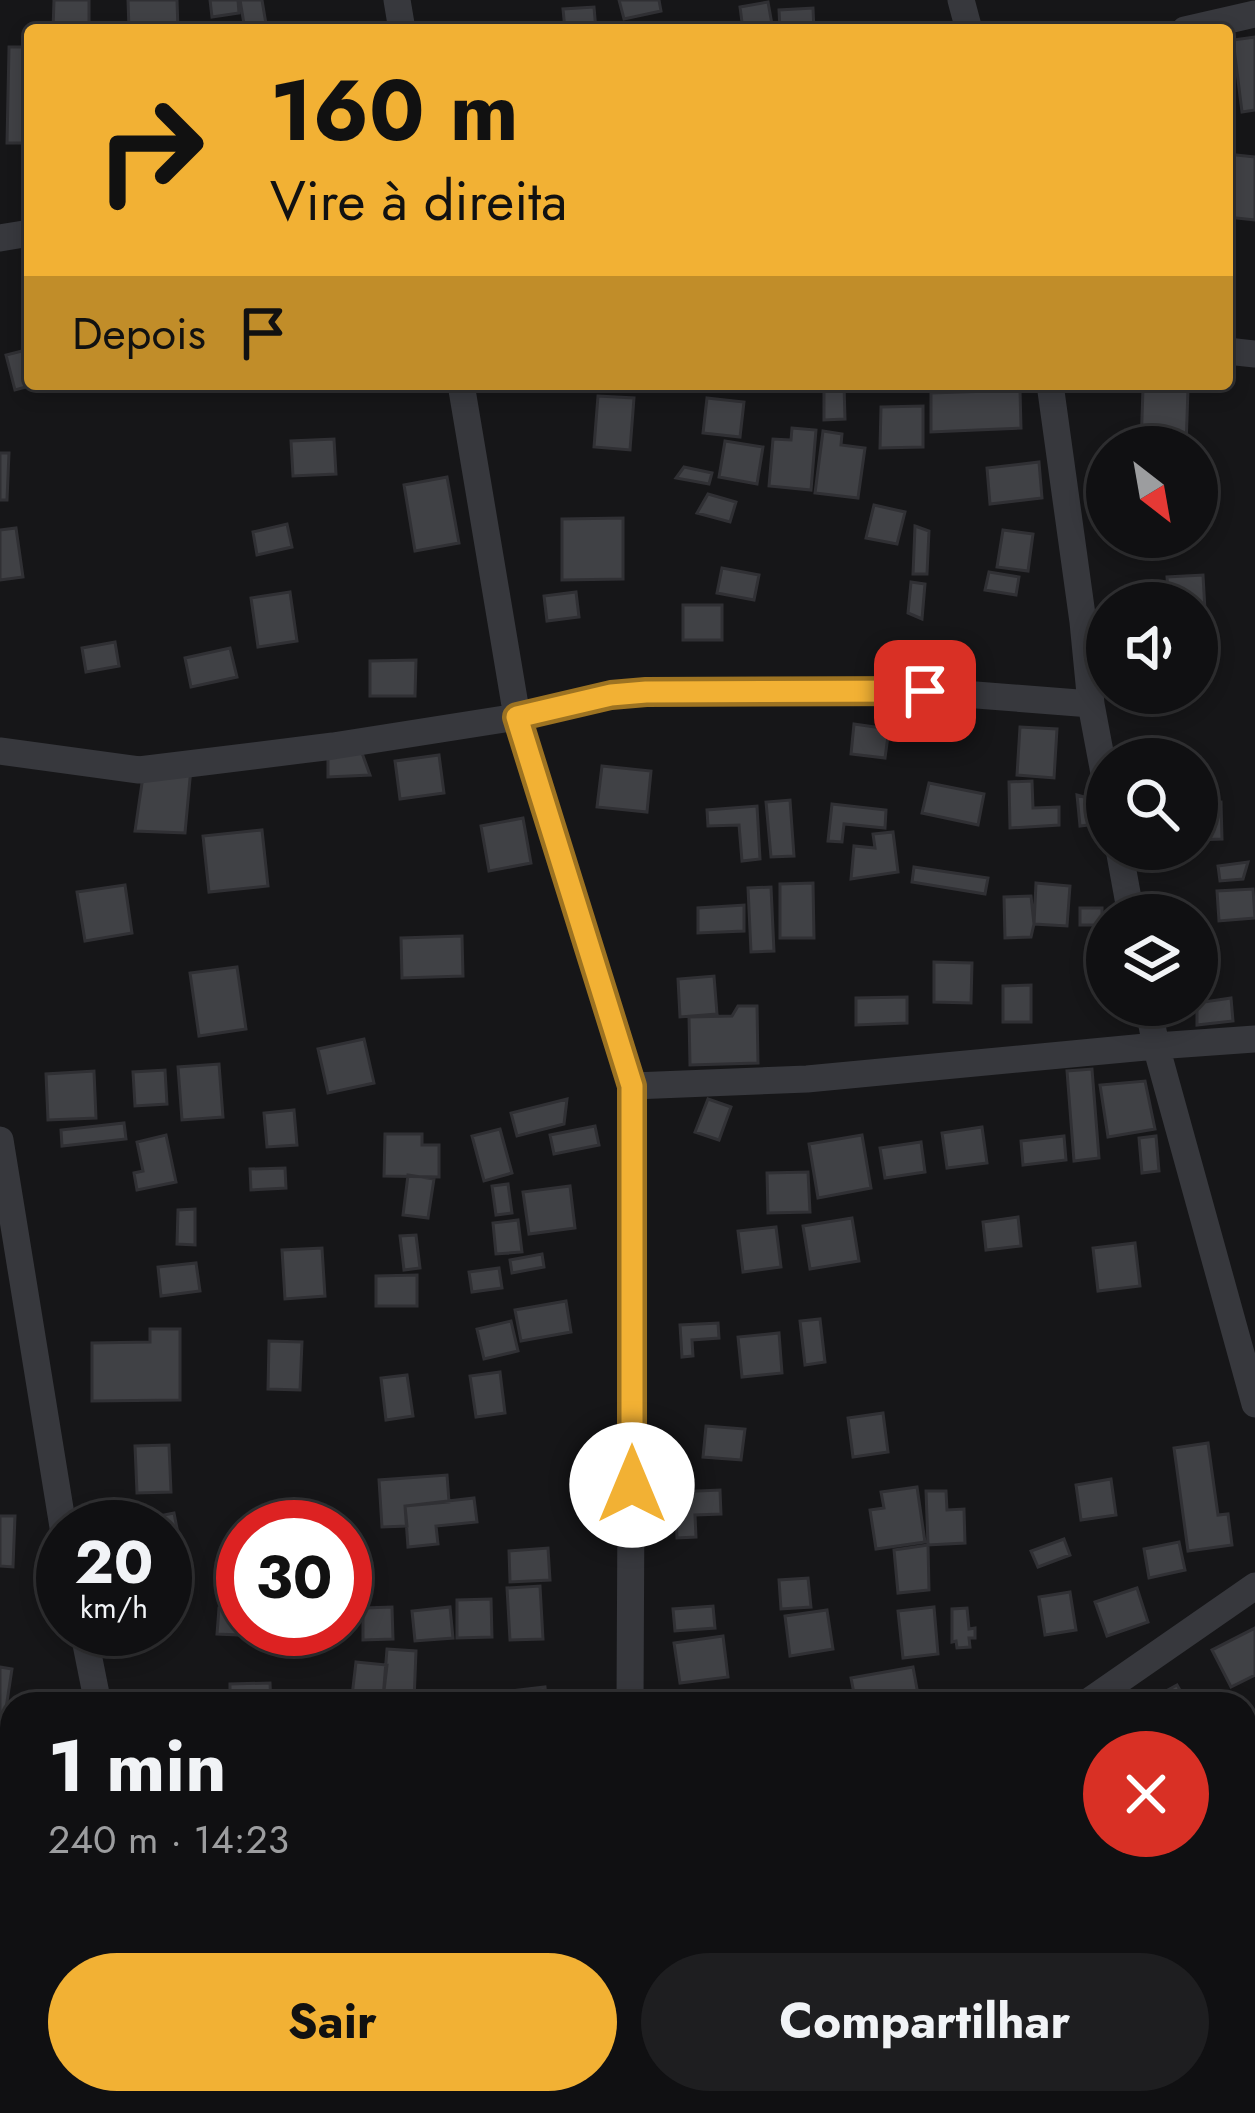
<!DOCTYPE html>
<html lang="pt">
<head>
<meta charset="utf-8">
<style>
	:root { --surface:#101012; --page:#1e1e20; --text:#f1f3f6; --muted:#9c9d9f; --line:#303032; --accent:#f2b134 }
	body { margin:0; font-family:Jost,sans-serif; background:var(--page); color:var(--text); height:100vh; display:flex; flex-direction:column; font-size:45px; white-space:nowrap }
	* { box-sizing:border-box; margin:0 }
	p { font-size:39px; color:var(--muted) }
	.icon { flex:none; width:66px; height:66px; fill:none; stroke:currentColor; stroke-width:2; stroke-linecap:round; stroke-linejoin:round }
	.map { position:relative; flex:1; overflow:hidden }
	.panel { position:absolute; left:0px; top:1692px; width:1257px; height:423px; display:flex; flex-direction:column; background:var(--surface); border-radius:36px 36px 0 0; box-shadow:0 6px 18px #0003,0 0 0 3px var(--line) }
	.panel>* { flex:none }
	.banner { position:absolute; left:24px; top:24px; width:1209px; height:366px; border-radius:12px; box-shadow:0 6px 18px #0003,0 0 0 3px var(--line); background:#f2b134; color:#111; overflow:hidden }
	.needle { width:78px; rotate:149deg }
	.tools { position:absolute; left:1086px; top:426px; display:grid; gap:24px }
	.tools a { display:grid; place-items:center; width:132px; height:132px; border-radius:50%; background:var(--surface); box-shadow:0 6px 18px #0003,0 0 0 3px var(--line); font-size:60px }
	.speed { position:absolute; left:36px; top:1500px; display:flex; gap:24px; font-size:60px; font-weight:700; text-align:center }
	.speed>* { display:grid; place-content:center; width:156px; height:156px; border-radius:50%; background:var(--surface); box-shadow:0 6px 18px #0003,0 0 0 3px var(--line); line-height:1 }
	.speed small { font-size:30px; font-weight:400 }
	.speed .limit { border:18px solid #d22; background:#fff; color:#111 }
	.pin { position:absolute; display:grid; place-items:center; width:102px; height:102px; color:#fff; margin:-51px; border-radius:24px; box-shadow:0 6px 18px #0006 }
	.me { position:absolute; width:132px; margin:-66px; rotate:0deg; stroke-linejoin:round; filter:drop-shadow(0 0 9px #0008) }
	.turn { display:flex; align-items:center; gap:42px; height:252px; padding:0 48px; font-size:54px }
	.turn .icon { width:156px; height:156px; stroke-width:2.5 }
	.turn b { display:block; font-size:84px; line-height:102px }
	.then { display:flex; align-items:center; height:114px; padding:0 48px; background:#0003; gap:24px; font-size:45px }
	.round { display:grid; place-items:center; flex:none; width:126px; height:126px; border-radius:63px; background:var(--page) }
	.headline { display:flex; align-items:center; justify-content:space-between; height:204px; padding:0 48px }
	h1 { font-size:72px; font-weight:700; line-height:90px }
	.cta { display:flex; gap:24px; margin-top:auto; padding:24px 48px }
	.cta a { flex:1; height:138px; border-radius:72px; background:var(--accent); color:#111; font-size:48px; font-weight:700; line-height:138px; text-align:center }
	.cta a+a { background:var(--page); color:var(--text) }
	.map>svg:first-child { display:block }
	.building { fill:#404145; stroke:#303034; stroke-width:3 }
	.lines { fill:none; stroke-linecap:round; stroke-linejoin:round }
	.minor { stroke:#37383d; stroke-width:27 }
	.route-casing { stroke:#9d7322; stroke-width:30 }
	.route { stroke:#f2b134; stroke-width:21 }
</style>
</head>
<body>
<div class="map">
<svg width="1255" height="2113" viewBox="0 0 1255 2113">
	<rect width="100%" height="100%" fill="#161618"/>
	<!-- building -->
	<path class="building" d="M54,0H89V30H53Z
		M128,0H177L178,30H129Z
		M210,0H238L239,13L212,17Z
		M240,0H262L267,30H245Z
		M619,0H659L661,11L624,19Z
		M768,2L773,30H743L740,7Z
		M594,7L596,30H565L563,9Z
		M813,8L814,30H780L779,10Z
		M1255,37V110L1242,112L1233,40Z
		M9,47H30V143H7Z
		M1227,154L1255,157V220L1227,217Z
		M30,349V384H37L15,390L6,355Z
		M824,384H844L845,419L824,420Z
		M1143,388L1188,389L1186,447H1141Z
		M1020,390L1021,428L931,432V393Z
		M598,396L634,398L630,450L594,447Z
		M707,398L744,402L740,437L703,433Z
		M923,406V447L880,448L881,407Z
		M792,428L816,430L811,490L769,486L773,439L791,440Z
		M823,431L842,434L841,445L865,448L858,498L815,493Z
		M334,439L336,474L293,476L291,441Z
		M725,441L763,447L757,484L719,477Z
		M0,453H9L7,500H0Z
		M1039,462L1042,498L990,504L987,468Z
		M684,467L712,473L709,484L676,478Z
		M447,477L459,543L415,551L404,485Z
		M708,494L736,502L730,522L697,513Z
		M874,505L905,512L897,544L866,538Z
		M623,518V579L562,580V519Z
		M287,524L292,547L257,555L253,532Z
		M915,526L929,531L927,574H913Z
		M16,528L23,577L0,580V530Z
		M1003,530L1033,534L1028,571L997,567Z
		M722,568L759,575L754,600L717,593Z
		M989,572L1019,577L1016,595L985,590Z
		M1203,575L1205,610H1197V603H1169L1167,577Z
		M911,582L925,584L922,619L908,613Z
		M290,592L297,641L258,647L251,598Z
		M576,592L579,617L547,621L544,596Z
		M683,605H722V640H683Z
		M115,642L119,666L86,672L82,648Z
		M230,648L237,677L191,687L185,658Z
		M416,660L415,696H370V661Z
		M924,708L927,737L903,739L901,710Z
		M854,724L889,729L885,758L851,754Z
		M1020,727L1057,729L1054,778L1017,775Z
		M362,753L370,775L328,777V756Z
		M439,755L444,793L400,799L395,761Z
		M602,766L651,771L647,812L597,807Z
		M191,768L185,833L135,831L143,776Z
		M1032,781L1033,808L1059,807V825L1010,828L1009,782Z
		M929,783L984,794L978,825L922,813Z
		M1077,795L1095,800L1097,824L1080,826Z
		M790,800L794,856L771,857L766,802Z
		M1221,802L1222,839L1197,840V803Z
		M832,804L886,810L885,828L844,824L842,842L828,841Z
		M757,806L760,859L742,861L739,825L708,826L707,810Z
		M523,818L531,863L489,871L481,826Z
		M262,830L268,886L209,892L203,836Z
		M893,832L898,872L851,879L854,846L875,848L873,834Z
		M1248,862L1243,879L1220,881L1218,866Z
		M914,867L988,878L985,894L912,882Z
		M813,883L814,938H780V884Z
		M1036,883L1070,886L1067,926L1034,924Z
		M125,885L132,933L85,941L77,892Z
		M771,887L774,951L751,952L748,888Z
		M1253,889L1255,918L1219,921L1217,891Z
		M1031,896L1034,924L1031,937L1005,938L1004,897Z
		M744,905V931L698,933V908Z
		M1080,908H1102V925H1080Z
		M462,936L463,976L402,978L401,938Z
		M934,962L972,963L971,1003L934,1002Z
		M237,967L246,1029L199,1036L190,973Z
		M714,976L717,1014L680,1017L678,979Z
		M1031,985V1022H1003V986Z
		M907,997V1023L856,1025V998Z
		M1231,998L1233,1021L1197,1025V1003Z
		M738,1006H757L758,1063L690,1065L689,1017L732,1016Z
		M364,1039L374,1083L328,1093L318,1049Z
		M219,1064L223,1117L182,1120L178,1067Z
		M1092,1069L1099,1158L1074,1161L1067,1071Z
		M165,1070L167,1104L135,1106L133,1072Z
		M94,1071L96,1118L48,1120L46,1074Z
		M1145,1081L1155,1129L1108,1137L1100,1085Z
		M567,1099L564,1124L517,1136L511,1113Z
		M708,1099L731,1107L719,1140L695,1132Z
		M294,1110L297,1145L267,1147L264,1113Z
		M124,1123L126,1139L62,1146L61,1130Z
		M595,1126L599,1145L554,1154L550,1135Z
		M982,1127L987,1163L947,1168L942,1133Z
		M500,1129L512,1173L484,1181L472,1136Z
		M385,1134H422V1145H439V1177L384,1176Z
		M166,1135L176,1182L137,1190L134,1173L143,1171L137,1142Z
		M862,1135L871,1188L818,1198L809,1144Z
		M1064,1136L1066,1160L1023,1165L1021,1141Z
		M1156,1136L1159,1171L1142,1173L1139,1138Z
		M921,1142L925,1172L885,1178L880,1148Z
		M285,1168L286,1188L251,1190L250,1169Z
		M808,1172L810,1212L768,1213L767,1173Z
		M408,1175L434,1179L428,1218L403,1215Z
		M508,1184L512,1213L496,1215L492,1186Z
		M570,1186L575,1228L529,1234L523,1192Z
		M195,1209V1245L177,1244L178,1210Z
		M1018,1217L1021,1246L986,1250L983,1222Z
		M852,1218L859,1261L810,1269L803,1226Z
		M518,1220L522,1252L496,1254L493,1223Z
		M776,1227L781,1267L743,1272L738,1231Z
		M416,1235L420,1268L404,1270L400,1236Z
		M1135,1243L1140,1286L1098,1291L1093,1248Z
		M322,1248L325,1296L285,1299L282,1250Z
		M542,1254L544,1267L512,1273L510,1260Z
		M196,1263L200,1291L161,1296L158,1267Z
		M499,1268L502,1288L472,1292L469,1272Z
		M417,1275V1306H376V1276Z
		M566,1301L571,1332L521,1341L515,1310Z
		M820,1319L825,1362L805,1365L800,1321Z
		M511,1321L518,1351L484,1359L477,1329Z
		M718,1323L719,1338L692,1340L693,1356L682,1357L680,1325Z
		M150,1329H180V1400L92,1401V1343L150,1342Z
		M779,1333L782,1373L742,1377L738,1337Z
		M269,1341L302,1342L300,1390L268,1389Z
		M500,1372L505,1413L476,1417L470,1376Z
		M407,1375L413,1416L386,1420L381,1378Z
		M883,1413L888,1452L853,1457L848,1418Z
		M706,1426L745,1429L741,1460L703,1457Z
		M1208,1443L1218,1515L1228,1514L1232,1545L1188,1551L1174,1448Z
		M169,1445L171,1492L137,1493L135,1446Z
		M447,1475L449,1502L405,1506L407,1526L382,1527L379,1480Z
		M1111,1479L1116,1515L1081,1520L1076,1485Z
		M917,1487L925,1542L876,1549L870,1510L884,1508L881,1492Z
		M720,1490L721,1514L695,1515L696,1537L677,1538L675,1492Z
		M926,1491H946L947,1510L964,1509L965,1543L928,1545Z
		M474,1498L477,1522L436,1526L438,1544L408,1547L405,1506Z
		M174,1513L182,1554L165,1557V1527H135L134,1521Z
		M0,1516H15L13,1567L0,1566Z
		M1064,1539L1070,1555L1038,1567L1031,1551Z
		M1179,1542L1185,1570L1149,1578L1144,1549Z
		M928,1545L929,1590L898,1593L894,1550Z
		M548,1548L550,1580L510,1582L509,1551Z
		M808,1578L811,1607L781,1609L779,1580Z
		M243,1581V1629H259V1636L217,1634L219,1608L241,1609Z
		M540,1586L543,1639L510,1640L507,1588Z
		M1137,1588L1148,1622L1107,1636L1095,1602Z
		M1070,1592L1076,1630L1045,1635L1039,1597Z
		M491,1599L492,1637L457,1638V1600Z
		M713,1606L715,1628L675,1631L673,1609Z
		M392,1607L393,1639L363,1640V1608Z
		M450,1607L453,1638L415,1641L412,1611Z
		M934,1607L938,1654L903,1658L898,1611Z
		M967,1608L969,1629L975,1628V1638H969L970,1647L957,1648L956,1641L952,1642V1609Z
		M827,1610L833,1649L790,1656L785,1616Z
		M1255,1628V1675L1231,1687L1212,1650Z
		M723,1636L728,1677L680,1683L674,1643Z
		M387,1649L416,1651L414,1702L383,1699Z
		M356,1662L387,1665L383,1699L352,1696Z
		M0,1667L12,1669L5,1715H0Z
		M913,1667L919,1700L893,1704H856L851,1678Z
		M270,1683L271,1704H230V1684Z
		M1177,1685L1188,1704H1159L1155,1697Z
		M545,1687L547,1704H511L510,1691Z
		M442,1695H487V1704H442Z
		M1255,1954V2003L1252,2004L1245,1982V1957Z
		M1076,2103H1126V2113H1076Z"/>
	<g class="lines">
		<!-- minor -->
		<path class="minor" d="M397,0L402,30
			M961,0L969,30
			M1185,30L1255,14
			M0,238L30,233
			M1227,351L1255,354
			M461,384L517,717L633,1086L630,1704
			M1050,384L1083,622L1091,704L1107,789
			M0,751L139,770L333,746L517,717L611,695L646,692L925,691L1091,704
			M1119,849L1131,915
			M1148,1005L1156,1046L1255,1404
			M633,1086L807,1079L1156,1046L1255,1039
			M0,1140L63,1527
			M83,1629L98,1704
			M1085,1704L1255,1586
			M0,1792H12
			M172,2103L174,2113
			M695,2103L698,2113
			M500,2113L514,2103"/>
	</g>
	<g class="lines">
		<defs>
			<path id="route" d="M632,1485V1086L517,717L611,695L646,692L925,691"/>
		</defs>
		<!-- route casing -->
		<use href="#route" class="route-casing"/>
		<!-- route -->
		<use href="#route" class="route"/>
	</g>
</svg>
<div class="tools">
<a><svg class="needle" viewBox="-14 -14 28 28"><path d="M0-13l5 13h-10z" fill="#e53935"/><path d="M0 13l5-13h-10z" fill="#9c9d9f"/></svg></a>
<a><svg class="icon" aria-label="sound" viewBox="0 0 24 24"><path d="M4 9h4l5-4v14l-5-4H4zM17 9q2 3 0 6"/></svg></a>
<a><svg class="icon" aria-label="search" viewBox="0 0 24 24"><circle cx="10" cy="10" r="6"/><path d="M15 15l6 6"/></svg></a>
<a><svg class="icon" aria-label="layers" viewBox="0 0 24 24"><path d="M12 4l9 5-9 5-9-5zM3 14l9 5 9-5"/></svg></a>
</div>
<div class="speed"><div>20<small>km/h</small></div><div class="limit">30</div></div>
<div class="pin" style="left:925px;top:691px;background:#d93025"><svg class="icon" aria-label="arrive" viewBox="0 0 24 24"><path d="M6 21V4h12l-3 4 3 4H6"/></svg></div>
<svg class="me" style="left:632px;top:1485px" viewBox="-20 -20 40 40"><circle r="19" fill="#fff"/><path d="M0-13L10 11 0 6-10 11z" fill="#f2b134"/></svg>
<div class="banner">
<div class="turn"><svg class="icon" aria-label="right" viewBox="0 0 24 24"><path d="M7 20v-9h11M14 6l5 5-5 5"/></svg><div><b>160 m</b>Vire à direita</div></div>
<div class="then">Depois<svg class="icon" aria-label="arrive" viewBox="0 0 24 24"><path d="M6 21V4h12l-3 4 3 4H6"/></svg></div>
</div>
<section class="panel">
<div class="headline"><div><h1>1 min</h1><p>240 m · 14:23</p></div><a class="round" style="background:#d93025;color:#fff"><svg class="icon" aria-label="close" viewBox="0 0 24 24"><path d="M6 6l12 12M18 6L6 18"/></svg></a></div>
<div class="cta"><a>Sair</a><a>Compartilhar</a></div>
</section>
</div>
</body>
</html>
